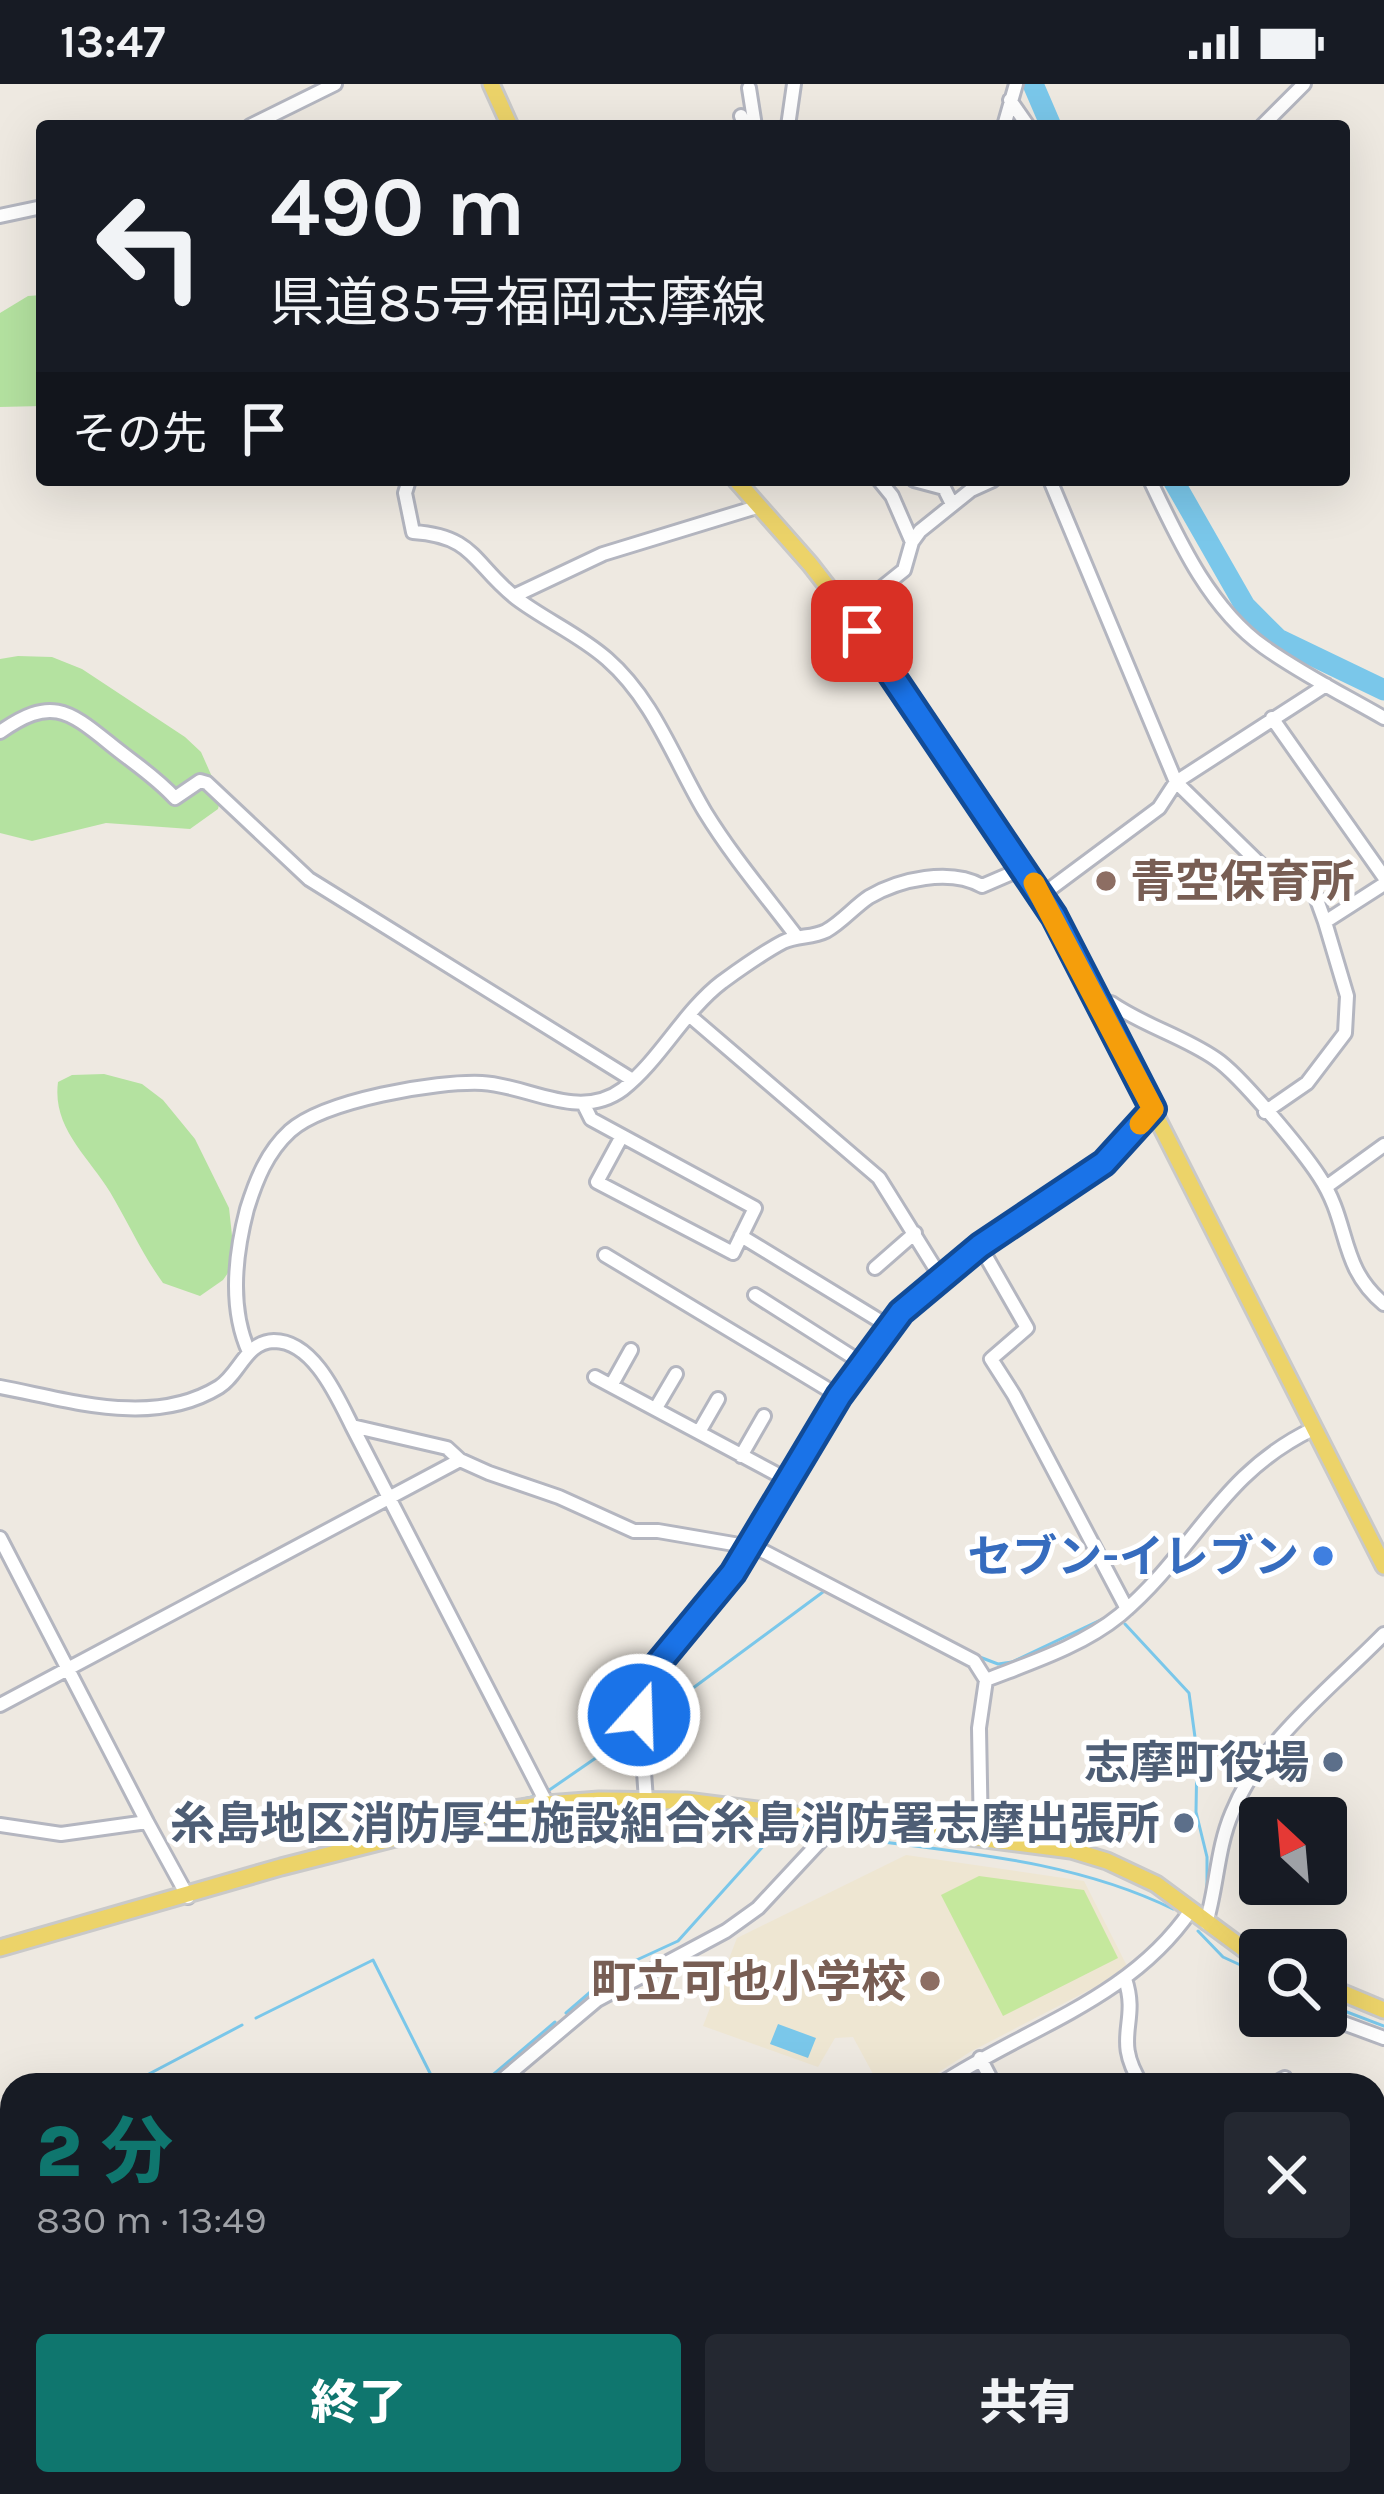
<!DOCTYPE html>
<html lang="ja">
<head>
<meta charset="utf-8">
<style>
	:root { --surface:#171b24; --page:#242831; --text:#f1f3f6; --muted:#9ea1a6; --accent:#0f766e }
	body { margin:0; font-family:Karla,"Noto Sans JP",sans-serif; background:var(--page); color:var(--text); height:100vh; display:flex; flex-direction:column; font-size:45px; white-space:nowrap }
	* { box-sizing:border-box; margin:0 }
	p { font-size:39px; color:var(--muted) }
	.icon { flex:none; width:66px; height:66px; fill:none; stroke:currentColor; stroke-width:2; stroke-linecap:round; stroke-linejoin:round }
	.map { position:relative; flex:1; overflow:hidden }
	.panel { position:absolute; left:0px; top:1989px; width:1386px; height:423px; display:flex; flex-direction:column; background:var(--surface); border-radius:36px 36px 0 0; box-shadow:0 12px 48px #0002 }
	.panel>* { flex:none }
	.guide { position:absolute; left:36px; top:36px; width:1314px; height:366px; border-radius:12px; box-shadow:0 12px 48px #0002; background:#171b24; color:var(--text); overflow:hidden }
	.needle { width:78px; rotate:334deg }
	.buttons { position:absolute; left:1239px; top:1713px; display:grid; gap:24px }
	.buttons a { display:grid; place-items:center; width:108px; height:108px; border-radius:12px; background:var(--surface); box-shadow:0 12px 48px #0002; font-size:60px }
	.pin { position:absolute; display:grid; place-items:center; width:102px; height:102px; color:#fff; margin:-51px; border-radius:24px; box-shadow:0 6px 18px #0006 }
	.me { position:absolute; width:132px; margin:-66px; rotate:20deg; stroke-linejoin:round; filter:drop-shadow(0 0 9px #0008) }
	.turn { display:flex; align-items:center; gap:42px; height:252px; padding:0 36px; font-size:54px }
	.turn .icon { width:156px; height:156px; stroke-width:2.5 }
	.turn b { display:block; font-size:84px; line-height:102px }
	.then { display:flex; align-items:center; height:114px; padding:0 36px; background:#0003; gap:24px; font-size:45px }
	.round { display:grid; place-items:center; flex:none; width:126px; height:126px; border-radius:12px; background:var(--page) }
	.summary { display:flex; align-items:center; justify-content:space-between; height:204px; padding:0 36px }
	h1 { font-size:72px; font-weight:800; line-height:90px; color:var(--accent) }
	.cta { display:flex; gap:24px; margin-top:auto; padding:24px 36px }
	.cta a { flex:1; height:138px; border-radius:12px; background:var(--accent); color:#fff; font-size:48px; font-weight:800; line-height:138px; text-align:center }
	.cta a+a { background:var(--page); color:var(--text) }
	.status { display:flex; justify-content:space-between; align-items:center; height:84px; padding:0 60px; background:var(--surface); direction:ltr }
	.status svg { height:33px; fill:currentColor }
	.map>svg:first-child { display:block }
	.education { fill:#eee6d2 }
	.green { fill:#b4e2a0 }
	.pitch { fill:#c5e89d }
	.water { fill:#7ac7ea }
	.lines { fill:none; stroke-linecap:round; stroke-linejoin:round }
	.stream { stroke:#7ac7ea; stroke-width:3 }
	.river { stroke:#7ac7ea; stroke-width:21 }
	.minor-casing { stroke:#b4b6c0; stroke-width:18 }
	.major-casing { stroke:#c9c9c9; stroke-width:21 }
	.minor { stroke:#fff; stroke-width:12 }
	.major { stroke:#ecd369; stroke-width:15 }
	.route-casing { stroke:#114b97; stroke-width:30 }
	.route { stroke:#1a73e8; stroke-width:21 }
	.slow { stroke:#f59e0b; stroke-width:21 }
	.education-dot { fill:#8d6e63; stroke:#fff; stroke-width:4.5 }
	.shop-dot { fill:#3f7fe0; stroke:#fff; stroke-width:4.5 }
	.service-dot { fill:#5c6f8a; stroke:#fff; stroke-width:4.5 }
	.labels { text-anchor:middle; stroke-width:10; stroke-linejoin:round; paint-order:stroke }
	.education-label { font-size:45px; font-weight:bold; fill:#785e54; stroke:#fff; text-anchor:start }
	.shop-label { font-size:45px; font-weight:bold; fill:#366cbe; stroke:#fff; text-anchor:end }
	.service-label { font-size:45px; font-weight:bold; fill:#4e5e75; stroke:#fff; text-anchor:end }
</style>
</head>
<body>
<div class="status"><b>13:47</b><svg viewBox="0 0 49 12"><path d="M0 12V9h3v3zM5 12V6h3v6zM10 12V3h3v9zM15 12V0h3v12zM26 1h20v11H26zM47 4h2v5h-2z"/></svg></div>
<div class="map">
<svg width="1384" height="2410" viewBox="0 0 1384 2410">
	<rect width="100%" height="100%" fill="#eee9e1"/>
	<!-- education -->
	<path class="education" d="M906,1771L1084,1797L1127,1882L1097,1902L970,1968L919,2001H879L853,1953L835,1954L818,1983L703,1942L737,1854Z"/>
	<!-- green -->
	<path class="green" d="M42,211V322L0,323V229L28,212Z
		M18,572L52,573L82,585L185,653L201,668L221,713L218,725L190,745L106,739L32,757L0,749V575Z
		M104,990L142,1000L163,1016L195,1055L229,1124L235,1179L223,1196L200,1212L163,1199C142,1170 128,1138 110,1108C88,1072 52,1044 58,998L72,991Z"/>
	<!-- pitch -->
	<path class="pitch" d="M979,1792L1084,1806L1118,1874L1003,1932L941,1811Z"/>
	<!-- water -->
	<path class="water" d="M778,1940L816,1954L808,1974L770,1960Z"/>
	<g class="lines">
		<!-- stream -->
		<path class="stream" d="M1040,0L1042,19
			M837,1498L920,1543
			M1125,1540L1189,1609L1197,1668L1196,1728L1207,1773V1803
			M977,1572L998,1580L1012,1578L1111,1531
			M647,1638L827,1505
			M545,1709L632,1649
			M510,1718L536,1712
			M838,1752C951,1768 1069,1774 1173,1825
			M1198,1847L1223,1873L1260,1890
			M0,1855L62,1838
			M1326,1920L1384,1942
			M566,1929L617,1885L678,1857L783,1740L815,1744
			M256,1934L373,1876L436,2001
			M128,2001L242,1941
			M481,2001L555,1938
			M0,2066L12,2060"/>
		<!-- river -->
		<path class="river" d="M1033,0L1051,42
			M1173,396L1245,522L1278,555L1384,606"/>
		<defs>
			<path id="minor" d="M749,4L755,42
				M1010,16L1028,42
				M741,32L745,42
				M250,42L335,0
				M788,42L794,0
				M1004,42L1016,0
				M1262,42L1304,0
				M0,132L42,123
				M409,396L405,409L413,448C475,452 473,480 516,514C545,536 580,551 607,575C654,616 674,676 705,728C732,772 766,812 797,853
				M879,396L892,412L912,458
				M914,396L944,404L952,420
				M1050,396L1176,698L1262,782L1307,803L1316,813L1325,838L1347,912L1345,949L1307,999L1265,1028
				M1150,396C1178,455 1209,524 1264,563C1302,590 1344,611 1384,634
				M514,512L603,470L760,422
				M849,530L904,486L912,458L920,447L971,406L993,396
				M1272,634L1384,793
				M0,648C50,613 67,625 109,659C132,678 155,692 175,714L200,697L207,699L309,795L631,995
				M1042,811L1159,724L1176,698L1326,601
				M1325,838L1384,800
				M1102,924L1111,919C1144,942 1183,952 1216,975C1240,991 1302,1066 1319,1092C1351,1140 1338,1182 1384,1220
				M690,932L879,1094L940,1192
				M583,1019L591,1035L755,1124L733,1169L597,1098L622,1052
				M1326,1103L1384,1061
				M741,1152L890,1243
				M980,1162L1027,1244L991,1275L1014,1311L1127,1525
				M605,1171L839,1312
				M875,1184L915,1149
				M755,1211L862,1279
				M249,1268C229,1224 235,1171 247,1125C256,1096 267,1068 290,1047C325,1016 436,997 482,999C528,1001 579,1038 623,1005C660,976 684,927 722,898C740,885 762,869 783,858C797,851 812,854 826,847C842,838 854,823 869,813C900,795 950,784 982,802L1024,784
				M595,1293L786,1395
				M612,1300L631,1266
				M0,1303C70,1316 152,1344 219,1303C240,1290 245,1258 274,1257C313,1257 337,1312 352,1342L447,1364L460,1376L489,1389L559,1413L634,1447H658L757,1464L974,1577L986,1596L979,1644L981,1753
				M656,1324L676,1290
				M352,1342L547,1720
				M699,1348L718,1315
				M741,1372L764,1332
				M0,1454L147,1738
				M986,1596C1032,1578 1082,1562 1120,1531C1195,1468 1219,1390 1313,1345
				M0,1621L460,1376
				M646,1716L638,1604L733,1489L839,1312L901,1229L980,1162L1104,1079L1153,1025
				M0,1741L61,1750L147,1738L188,1813
				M1206,1839C1217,1803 1217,1764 1232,1729C1261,1657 1331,1604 1384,1550
				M1125,1895C1140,1940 1111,1953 1142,2001
				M1260,1899L1256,1907L1260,1908
				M1324,1932L1384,1954
				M980,1974L994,2001
				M496,2001L597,1916L726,1847L758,1824L826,1751L828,1734
				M939,2001C1025,1944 1130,1916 1191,1826
				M1272,2001L1285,1994
				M1374,2102L1384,2111
				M0,2151L12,2168
				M1374,2157L1384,2147
				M1374,2203L1384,2207
				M0,2266L12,2253
				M1374,2313L1384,2304
				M0,2335L12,2319
				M1379,2362L1384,2366
				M1374,2392L1384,2375
				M832,2400L853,2410
				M944,2400L949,2410
				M1123,2400L1135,2410
				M2,2410L26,2400
				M85,2410V2400
				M138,2410L156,2400
				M199,2410V2400
				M683,2410L685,2400
				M728,2410L734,2400
				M789,2410L794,2400
				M864,2410L874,2400
				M1062,2410L1069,2400
				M1207,2410L1212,2400
				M1307,2410L1309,2400
				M1363,2410L1369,2400"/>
			<path id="major" d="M491,0L510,42
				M736,396L810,480L862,547L1054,831L1384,1482
				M0,1864L281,1783L501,1727L547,1720L599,1716L686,1717L1071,1766L1107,1777L1156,1800L1260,1877
				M1326,1902L1384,1926"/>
		</defs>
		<!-- minor casing -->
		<use href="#minor" class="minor-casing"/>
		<!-- major casing -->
		<use href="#major" class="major-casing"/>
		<!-- minor -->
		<use href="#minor" class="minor"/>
		<!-- major -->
		<use href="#major" class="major"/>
	</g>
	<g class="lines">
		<defs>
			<path id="route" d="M639,1631L638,1604L733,1489L839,1312L901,1228L980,1162L1104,1079L1153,1025L1054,832L862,547"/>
		</defs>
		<!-- route casing -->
		<use href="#route" class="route-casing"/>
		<!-- route -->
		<use href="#route" class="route"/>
		<!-- slow -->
		<path class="slow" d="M1034,799L1153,1025L1140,1040"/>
	</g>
	<!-- markers -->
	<g class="education-dot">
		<circle cx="1106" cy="797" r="12"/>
		<circle cx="930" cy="1897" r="12"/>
	</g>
	<circle class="shop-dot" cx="1323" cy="1472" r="12"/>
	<g class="service-dot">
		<circle cx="1333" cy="1678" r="12"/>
		<circle cx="1184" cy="1739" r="12"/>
	</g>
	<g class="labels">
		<!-- education labels -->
		<g class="education-label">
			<text x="1130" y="813">青空保育所</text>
			<text x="906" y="1913" text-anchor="end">町立可也小学校</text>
		</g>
		<!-- shop labels -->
		<g class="shop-label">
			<text x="1299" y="1488">セブン-イレブン</text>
		</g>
		<!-- service labels -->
		<g class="service-label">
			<text x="1309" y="1694">志摩町役場</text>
			<text x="1160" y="1755">糸島地区消防厚生施設組合糸島消防署志摩出張所</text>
		</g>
	</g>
</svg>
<div class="buttons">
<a><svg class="needle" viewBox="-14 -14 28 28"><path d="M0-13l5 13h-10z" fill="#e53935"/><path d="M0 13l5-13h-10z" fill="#9ea1a6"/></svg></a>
<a><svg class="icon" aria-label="search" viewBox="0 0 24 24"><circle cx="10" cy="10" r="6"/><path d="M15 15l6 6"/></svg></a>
</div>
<div class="pin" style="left:862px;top:547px;background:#d93025"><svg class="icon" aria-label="arrive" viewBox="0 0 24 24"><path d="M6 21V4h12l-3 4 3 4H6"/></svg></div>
<svg class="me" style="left:639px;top:1631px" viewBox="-20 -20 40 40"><circle r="17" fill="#1a73e8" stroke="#fff" stroke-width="3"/><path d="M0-11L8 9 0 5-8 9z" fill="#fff"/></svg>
<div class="guide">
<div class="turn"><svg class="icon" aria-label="left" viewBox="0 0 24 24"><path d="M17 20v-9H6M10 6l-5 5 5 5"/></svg><div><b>490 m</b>県道85号福岡志摩線</div></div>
<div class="then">その先<svg class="icon" aria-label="arrive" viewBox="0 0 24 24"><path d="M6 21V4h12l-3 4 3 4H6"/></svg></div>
</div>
<section class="panel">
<div class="summary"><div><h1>2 分</h1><p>830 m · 13:49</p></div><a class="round"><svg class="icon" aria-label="close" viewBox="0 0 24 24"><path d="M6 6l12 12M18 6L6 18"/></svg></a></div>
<div class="cta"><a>終了</a><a>共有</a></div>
</section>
</div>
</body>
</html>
